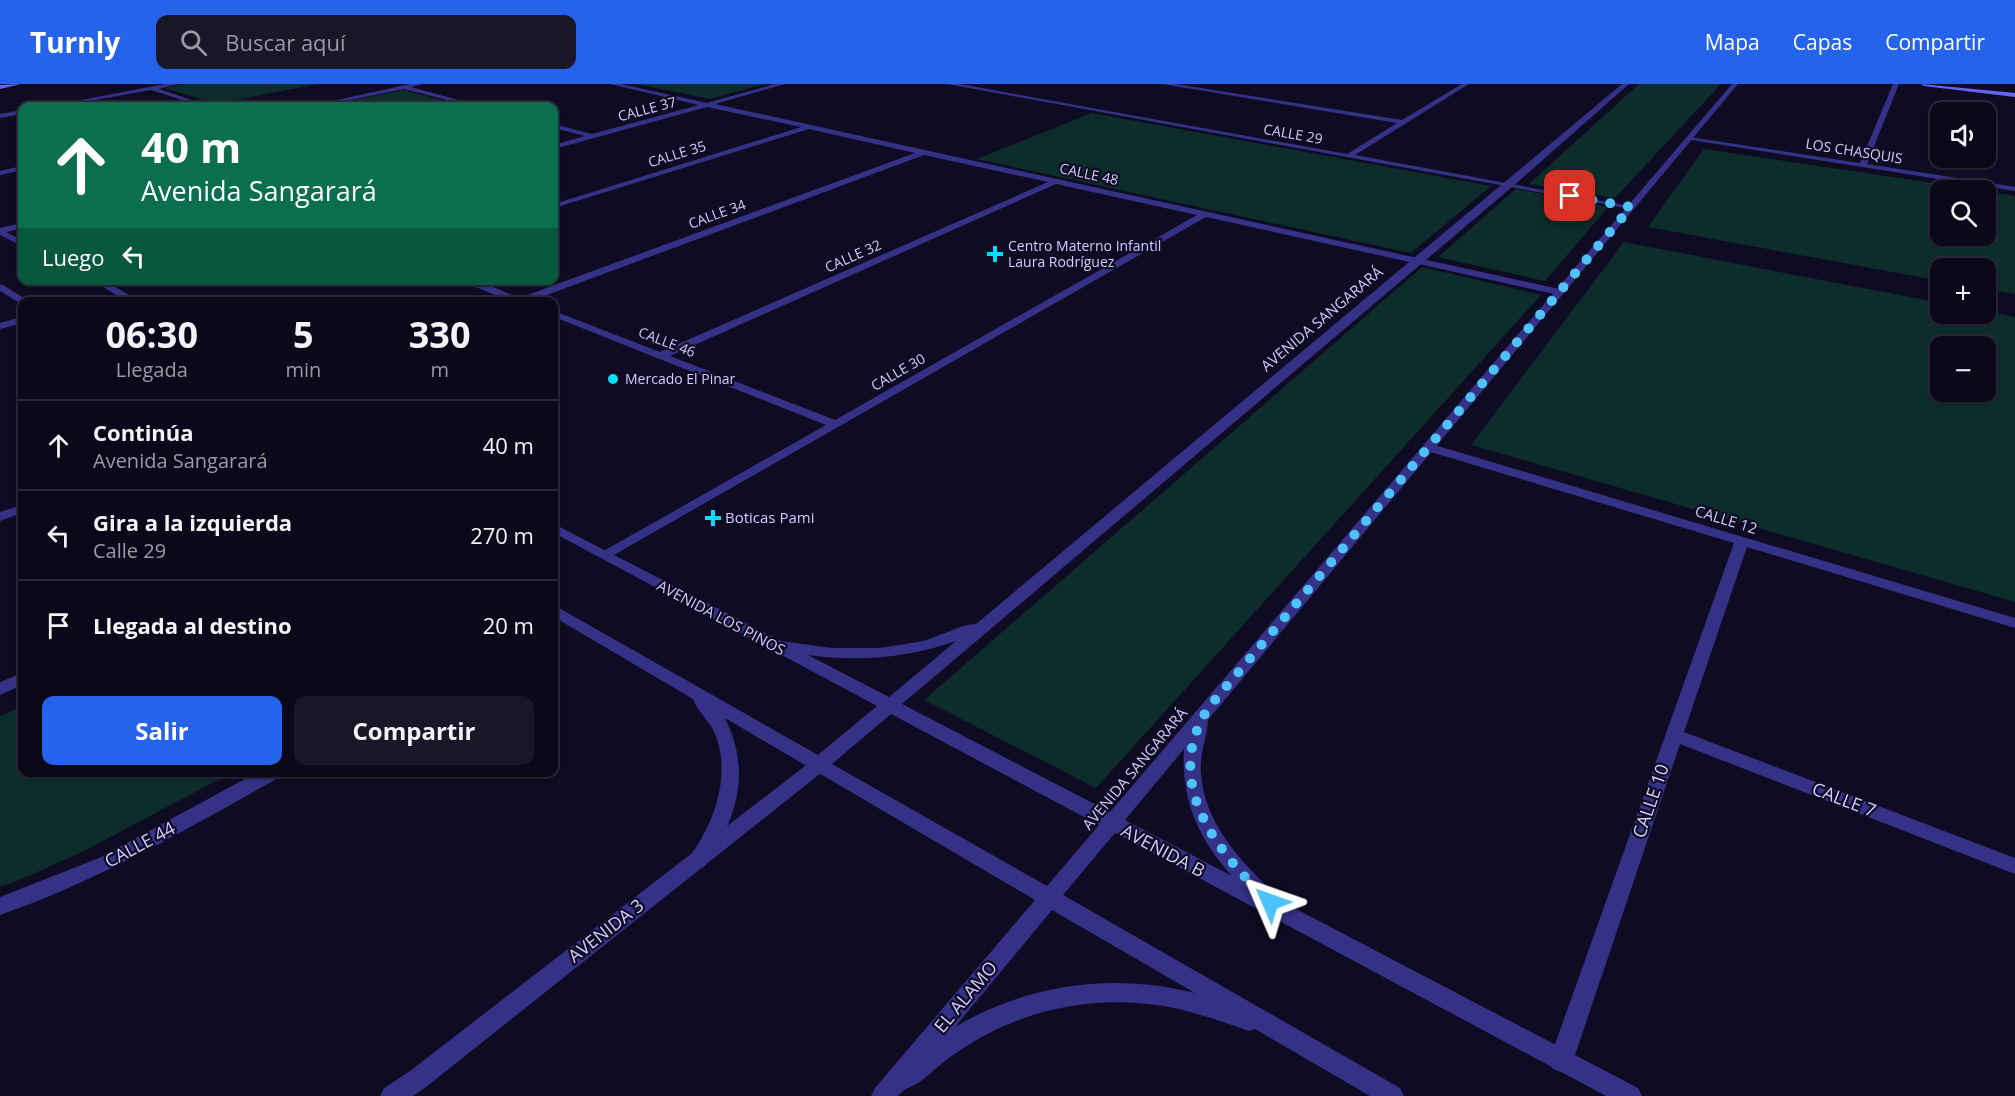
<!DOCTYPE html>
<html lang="es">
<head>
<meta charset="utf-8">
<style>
	:root { --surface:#0b081a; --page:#191627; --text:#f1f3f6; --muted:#9a9aa2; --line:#2b2939; --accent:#2563eb }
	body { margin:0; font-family:"Open Sans",sans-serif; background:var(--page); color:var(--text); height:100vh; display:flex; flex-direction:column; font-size:22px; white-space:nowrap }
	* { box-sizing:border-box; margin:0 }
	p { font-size:20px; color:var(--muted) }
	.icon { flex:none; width:33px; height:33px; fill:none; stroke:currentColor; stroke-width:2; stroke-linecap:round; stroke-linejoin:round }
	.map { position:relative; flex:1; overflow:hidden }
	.side { position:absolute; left:18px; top:213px; width:540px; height:480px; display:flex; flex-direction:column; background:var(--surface); border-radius:12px; box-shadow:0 2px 4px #0004,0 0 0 2px var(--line) }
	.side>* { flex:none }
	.top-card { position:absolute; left:18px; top:18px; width:540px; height:183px; border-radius:12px; box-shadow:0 2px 4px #0004,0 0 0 2px var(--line); background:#0b6e4f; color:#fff; overflow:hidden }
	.fabs { position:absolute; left:1930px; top:18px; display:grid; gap:12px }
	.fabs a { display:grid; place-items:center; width:66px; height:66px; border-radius:12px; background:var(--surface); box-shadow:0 2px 4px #0004,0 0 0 2px var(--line); font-size:30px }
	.pin { position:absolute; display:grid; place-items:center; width:51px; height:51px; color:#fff; margin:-26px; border-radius:12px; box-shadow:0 3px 9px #0006 }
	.me { position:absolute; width:66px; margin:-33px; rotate:313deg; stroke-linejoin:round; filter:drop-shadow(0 0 4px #0008) }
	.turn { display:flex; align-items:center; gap:21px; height:126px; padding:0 24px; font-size:27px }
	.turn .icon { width:78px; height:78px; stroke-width:2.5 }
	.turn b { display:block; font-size:42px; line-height:51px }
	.then { display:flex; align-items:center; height:57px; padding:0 24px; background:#0003; gap:12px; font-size:22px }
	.eta { display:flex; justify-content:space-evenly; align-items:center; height:102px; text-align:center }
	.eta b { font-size:36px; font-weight:700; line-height:42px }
	.action { display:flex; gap:12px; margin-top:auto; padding:12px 24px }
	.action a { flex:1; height:69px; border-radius:12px; background:var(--accent); color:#fff; font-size:24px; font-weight:700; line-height:69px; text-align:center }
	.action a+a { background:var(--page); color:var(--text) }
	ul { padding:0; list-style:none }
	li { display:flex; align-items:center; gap:18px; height:90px; padding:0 24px; border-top:2px solid var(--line) }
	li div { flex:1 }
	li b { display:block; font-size:22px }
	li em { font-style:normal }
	header { display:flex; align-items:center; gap:36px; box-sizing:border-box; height:84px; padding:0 30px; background:var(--accent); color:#fff }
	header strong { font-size:28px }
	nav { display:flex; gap:33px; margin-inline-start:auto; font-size:21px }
	.search { width:420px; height:54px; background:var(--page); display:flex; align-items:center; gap:15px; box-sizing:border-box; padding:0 21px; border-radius:12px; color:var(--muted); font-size:22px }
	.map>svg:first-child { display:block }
	.green { fill:#0d2d2c; fill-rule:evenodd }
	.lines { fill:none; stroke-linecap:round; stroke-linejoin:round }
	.minor { fill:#353186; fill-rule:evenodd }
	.tertiary { fill:#353186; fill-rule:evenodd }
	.secondary { fill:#6863ff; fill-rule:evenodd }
	.route { stroke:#4fc3f7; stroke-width:10; stroke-dasharray:0 18 }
	.poi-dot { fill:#00ddf7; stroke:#0f0b22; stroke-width:2 }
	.labels { text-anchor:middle; stroke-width:4.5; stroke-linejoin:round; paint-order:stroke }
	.far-street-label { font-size:14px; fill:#d2ccff; stroke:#0f0b22 }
	.far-poi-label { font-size:14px; fill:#d2ccff; stroke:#0f0b22; text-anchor:start }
	.street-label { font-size:15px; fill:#d2ccff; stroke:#0f0b22 }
	.poi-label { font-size:15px; fill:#d2ccff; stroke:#0f0b22; text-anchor:start }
	.near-street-label { font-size:18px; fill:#d2ccff; stroke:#0f0b22 }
</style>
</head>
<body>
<header>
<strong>Turnly</strong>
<div class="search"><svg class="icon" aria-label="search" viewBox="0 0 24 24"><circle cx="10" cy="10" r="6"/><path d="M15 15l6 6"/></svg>Buscar aquí</div>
<nav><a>Mapa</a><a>Capas</a><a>Compartir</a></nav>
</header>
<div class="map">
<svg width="2015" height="1012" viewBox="0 0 2015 1012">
	<rect width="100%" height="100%" fill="#0f0b22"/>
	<!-- green -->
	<path class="green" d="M184,0H318L216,20L165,4Z
		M637,0H765L709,15Z
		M1639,0H1721L1615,114L1529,100Z
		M403,6L466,22H324Z
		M1092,29L1491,102L1411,169L977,75Z
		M1704,65L1980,106H1941V152H1986V107L2015,112V210L1986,205V184H1941V197L1648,143Z
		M1516,105L1608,123L1545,197L1438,173Z
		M1624,158L1941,219V230H1986V227L2015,233V518L1471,361ZM1941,262H1986V308H1941Z
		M1422,183L1541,211L1096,704L924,616Z
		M22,622V688L231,689L84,767L10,800L0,802V632Z"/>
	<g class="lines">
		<!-- minor -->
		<path class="minor" d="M165,0H178L159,5L209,22H201L151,6L61,22H50Z
			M410,0H422L411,3L480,22H471L404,5L320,22H310Z
			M610,0H621L707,19L775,0H785L715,20L1559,205L1564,208L1559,211L1206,133L605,476L598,472L600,469L826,341L554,233V227L660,268L1048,98L924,71L528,218H511L464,198L463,196H477L519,214L915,69L809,45L554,124V120L801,43L707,23L554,65V61L585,52L554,44V40L592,50L699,21ZM1056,100L1197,131L835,336L670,272Z
			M947,0H960L1347,70L1397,39L1162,0H1176L1402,36L1462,0H1469L1355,71L1635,123L1631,125Z
			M1893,0H1899L1867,80L2015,103V107L1685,55L1689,53L1860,79Z
			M22,26V30L0,34V30Z
			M22,82V86L0,91V87Z
			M22,139V144L0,150V144Z
			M22,233V239L0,245V239Z
			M1428,359L2015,534V544L1747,463L1684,648L2015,774V790L1680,660L1573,977L1569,985L1561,988L1553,985L1549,977L1734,459L1424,366L1422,363Z
			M22,421V429L0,437V428Z
			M22,589V601L0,611V598Z
			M820,673L826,675L829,680L826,685L426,1003L413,1012H380L384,1004L410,987L814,675Z
			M258,688H283L280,693C189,744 100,796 0,831V813L99,774Z"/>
		<!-- tertiary -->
		<path class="tertiary" d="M1622,0H1629L1512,103L902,620L1110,728L1732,0H1738L1208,636C1207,654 1199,671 1201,690C1205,740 1240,776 1274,809L1277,815L1638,1004L1642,1012H1606L1115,749L1063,811L1400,1004L1404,1012H1370L1255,945L1249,947C1226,939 1203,931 1179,925C1090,906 1003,928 934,986C928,991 922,997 916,1000C907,1005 905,1004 898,1012H871L875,1004L1035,816L725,634C752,689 737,734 704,783L697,785L690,783L687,777C691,769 698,762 702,753C719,725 729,682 715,650C710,637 697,627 693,615L554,533V522L559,524L818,671L877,622L554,449V440L781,557L832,564H880L924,557L966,541L976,540ZM956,557L889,613L808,571C859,578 907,574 956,557ZM891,630L1099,741L1047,802L832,680ZM1184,665C1181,716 1198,754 1232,792L1125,736ZM1052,826L1195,909C1114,888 1027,900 955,943Z
			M0,145L22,156V162L0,151Z
			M92,196H104L140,218H127Z
			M0,200L3,201L30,218H22L21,220L0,207Z"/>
		<!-- secondary -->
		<path class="secondary" d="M21,0L0,5V1Z
			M1921,0L2015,9V13L1924,2Z"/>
	</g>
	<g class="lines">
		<!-- route -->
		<path class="route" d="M1270,818C1222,773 1168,708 1200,639C1203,631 1210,623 1215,616L1631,123L1570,112"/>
	</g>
	<!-- markers -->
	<g class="poi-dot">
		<path d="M992 161h6v6h6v6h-6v6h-6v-6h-6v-6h6z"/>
		<circle cx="613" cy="295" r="6"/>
		<path d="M710 425h6v6h6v6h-6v6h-6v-6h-6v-6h6z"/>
	</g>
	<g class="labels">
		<!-- far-street labels -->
		<g class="far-street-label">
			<text transform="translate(647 25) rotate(-15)" y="5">CALLE 37</text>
			<text transform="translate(1293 50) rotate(10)" y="5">CALLE 29</text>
			<text transform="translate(1854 67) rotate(9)" y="5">LOS CHASQUIS</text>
			<text transform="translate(677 70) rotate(-17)" y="5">CALLE 35</text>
			<text transform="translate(1089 90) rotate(12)" y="5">CALLE 48</text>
			<text transform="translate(717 130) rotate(-20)" y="5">CALLE 34</text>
			<text transform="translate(853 172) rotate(-24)" y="5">CALLE 32</text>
			<text transform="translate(667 258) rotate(21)" y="5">CALLE 46</text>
			<text transform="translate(898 288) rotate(-30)" y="5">CALLE 30</text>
		</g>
		<!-- far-poi labels -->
		<g class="far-poi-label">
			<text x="1008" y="167">Centro Materno Infantil<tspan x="1008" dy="16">Laura Rodríguez</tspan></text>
			<text x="625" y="300">Mercado El Pinar</text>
		</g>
		<!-- street labels -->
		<g class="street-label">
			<text transform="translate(1322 235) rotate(-40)" y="5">AVENIDA SANGARARÁ</text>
			<text transform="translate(1726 436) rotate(17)" y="5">CALLE 12</text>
			<text transform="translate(721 534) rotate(28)" y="5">AVENIDA LOS PINOS</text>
			<text transform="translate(1135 685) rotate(-50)" y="5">AVENIDA SANGARARÁ</text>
		</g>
		<!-- poi labels -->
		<g class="poi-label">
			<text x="725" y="439">Boticas Pami</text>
		</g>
		<!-- near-street labels -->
		<g class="near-street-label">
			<text transform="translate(1844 716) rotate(21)" y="6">CALLE 7</text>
			<text transform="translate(1651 717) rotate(-71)" y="6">CALLE 10</text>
			<text transform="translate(140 761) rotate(-28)" y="6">CALLE 44</text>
			<text transform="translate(1163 767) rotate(28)" y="6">AVENIDA B</text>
			<text transform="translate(606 847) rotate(-38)" y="6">AVENIDA 3</text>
			<text transform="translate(966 913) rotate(-50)" y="6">EL ALAMO</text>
		</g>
	</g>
</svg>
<div class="fabs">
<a><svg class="icon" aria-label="sound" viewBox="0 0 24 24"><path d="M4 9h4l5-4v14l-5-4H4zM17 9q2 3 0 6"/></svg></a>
<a><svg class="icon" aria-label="search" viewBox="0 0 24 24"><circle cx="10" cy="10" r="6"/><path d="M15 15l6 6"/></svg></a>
<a>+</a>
<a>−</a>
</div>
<div class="pin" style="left:1570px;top:112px;background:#d93025"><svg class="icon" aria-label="arrive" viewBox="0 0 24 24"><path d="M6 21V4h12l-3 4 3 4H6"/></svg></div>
<svg class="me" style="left:1270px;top:818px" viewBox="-20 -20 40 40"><path d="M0-17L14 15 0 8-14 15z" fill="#4fc3f7" stroke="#fff" stroke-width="4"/></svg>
<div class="top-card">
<div class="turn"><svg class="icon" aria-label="ahead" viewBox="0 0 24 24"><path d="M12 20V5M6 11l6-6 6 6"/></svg><div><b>40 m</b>Avenida Sangarará</div></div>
<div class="then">Luego<svg class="icon" aria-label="left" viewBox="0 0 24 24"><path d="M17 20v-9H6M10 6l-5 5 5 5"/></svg></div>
</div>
<section class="side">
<div class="eta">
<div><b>06:30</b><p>Llegada</p></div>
<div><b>5</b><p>min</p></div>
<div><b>330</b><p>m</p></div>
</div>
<ul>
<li><svg class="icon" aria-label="ahead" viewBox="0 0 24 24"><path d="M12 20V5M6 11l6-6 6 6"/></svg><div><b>Continúa</b><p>Avenida Sangarará</p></div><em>40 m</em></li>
<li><svg class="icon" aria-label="left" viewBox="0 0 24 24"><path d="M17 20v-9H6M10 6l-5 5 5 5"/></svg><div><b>Gira a la izquierda</b><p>Calle 29</p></div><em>270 m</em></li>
<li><svg class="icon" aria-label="arrive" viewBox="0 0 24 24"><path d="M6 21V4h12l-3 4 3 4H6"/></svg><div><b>Llegada al destino</b></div><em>20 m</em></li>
</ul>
<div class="action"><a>Salir</a><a>Compartir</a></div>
</section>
</div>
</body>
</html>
